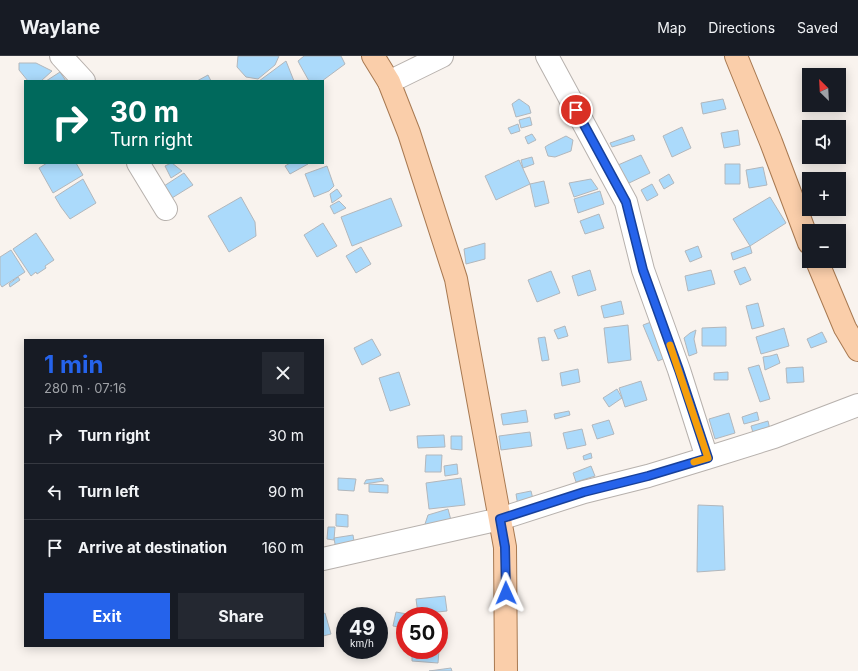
<!DOCTYPE html>
<html lang="en">
<head>
<meta charset="utf-8">
<style>
	:root { --surface:#171b24; --page:#242831; --text:#f1f3f6; --muted:#9ea1a6; --line:#363941; --accent:#2563eb }
	body { margin:0; font-family:Inter,sans-serif; background:var(--page); color:var(--text); height:100vh; display:flex; flex-direction:column; font-size:15px; white-space:nowrap }
	* { box-sizing:border-box; margin:0 }
	p { font-size:13px; color:var(--muted) }
	.icon { flex:none; width:22px; height:22px; fill:none; stroke:currentColor; stroke-width:2; stroke-linecap:round; stroke-linejoin:round }
	.map { position:relative; flex:1; overflow:hidden }
	.sheet { position:absolute; left:24px; top:283px; width:300px; height:308px; display:flex; flex-direction:column; background:var(--surface); border-radius:0px; box-shadow:0 2px 10px #0003 }
	.sheet>* { flex:none }
	.banner { position:absolute; left:24px; top:24px; width:300px; height:84px; border-radius:0px; box-shadow:0 2px 10px #0003; background:#00695c; color:#fff; overflow:hidden }
	.needle { width:26px; rotate:336deg }
	.fabs { position:absolute; left:802px; top:12px; display:grid; gap:8px }
	.fabs a { display:grid; place-items:center; width:44px; height:44px; border-radius:0px; background:var(--surface); box-shadow:0 2px 10px #0003; font-size:20px }
	.speed { position:absolute; left:336px; top:551px; display:flex; gap:8px; font-size:20px; font-weight:700; text-align:center }
	.speed>* { display:grid; place-content:center; width:52px; height:52px; border-radius:50%; background:var(--surface); box-shadow:0 2px 10px #0003; line-height:1 }
	.speed small { font-size:10px; font-weight:400 }
	.speed .limit { border:6px solid #d22; background:#fff; color:#111 }
	.pin { position:absolute; display:grid; place-items:center; width:34px; height:34px; color:#fff; margin:-17px; border:2px solid #fff; border-radius:50%; box-shadow:0 1px 4px #0007 }
	.me { position:absolute; width:44px; margin:-22px; rotate:359deg; stroke-linejoin:round; filter:drop-shadow(0 0 3px #0008) }
	.turn { display:flex; align-items:center; gap:14px; height:84px; padding:0 20px; font-size:18px }
	.turn .icon { width:52px; height:52px; stroke-width:2.5 }
	.turn b { display:block; font-size:28px; line-height:34px }
	.round { display:grid; place-items:center; flex:none; width:42px; height:42px; border-radius:0px; background:var(--page) }
	.summary { display:flex; align-items:center; justify-content:space-between; height:68px; padding:0 20px }
	h1 { font-size:24px; font-weight:700; line-height:30px; color:var(--accent) }
	.cta { display:flex; gap:8px; margin-top:auto; padding:8px 20px }
	.cta a { flex:1; height:46px; border-radius:0px; background:var(--accent); color:#fff; font-size:16px; font-weight:700; line-height:46px; text-align:center }
	.cta a+a { background:var(--page); color:var(--text) }
	ul { padding:0; list-style:none }
	li { display:flex; align-items:center; gap:12px; height:56px; padding:0 20px; border-top:1px solid var(--line) }
	li div { flex:1 }
	li b { display:block; font-size:15px }
	li em { font-style:normal }
	header { display:flex; align-items:center; gap:24px; box-sizing:border-box; height:56px; padding:0 20px; background:var(--surface); border-bottom:1px solid var(--line) }
	header strong { font-size:19px }
	nav { display:flex; gap:22px; margin-inline-start:auto; font-size:14px }
	.map>svg:first-child { display:block }
	.building { fill:#abdafb; stroke:#b2b7bc }
	.lines { fill:none; stroke-linecap:round; stroke-linejoin:round }
	.minor-casing { stroke:#b7b1ad; stroke-width:24 }
	.major-casing { stroke:#a87951; stroke-width:24 }
	.minor { stroke:#fff; stroke-width:22 }
	.major { stroke:#faceaa; stroke-width:22 }
	.route-casing { stroke:#184099; stroke-width:10 }
	.route { stroke:#2563eb; stroke-width:7 }
	.slow { stroke:#f59e0b; stroke-width:7 }
</style>
</head>
<body>
<header>
<strong>Waylane</strong>
<nav><a>Map</a><a>Directions</a><a>Saved</a></nav>
</header>
<div class="map">
<svg width="858" height="615" viewBox="0 0 858 615">
	<rect width="100%" height="100%" fill="#f9f3ee"/>
	<!-- building -->
	<path class="building" d="M238,0H279L275,9L258,23L246,21L237,11Z
		M304,0H341L345,8L322,25H309L300,9L298,5Z
		M286,5L294,25H259Z
		M19,7H36L52,15L41,25H28L19,14Z
		M60,16L66,25H46Z
		M208,19L211,25H197Z
		M519,43L529,50L531,57L516,61L512,48Z
		M723,43L726,53L703,58L701,47Z
		M530,61L532,69L521,72L519,64Z
		M518,68L520,75L511,78L508,72Z
		M682,71L691,92L672,101L663,80Z
		M738,74L740,89L724,92L721,77Z
		M532,78L536,84L528,88L525,81Z
		M633,79L635,84L612,91L610,87Z
		M566,80L573,84L571,95L555,101L548,100L545,91L548,89Z
		M641,99L650,117L627,128L618,109Z
		M532,101L534,108L523,112L521,104Z
		M519,104L530,128L496,144L485,120Z
		M47,107H76L83,119L53,137L39,112Z
		M171,107H172L182,115L171,122L165,110Z
		M290,107H307L308,108L290,118L285,110Z
		M725,108H740V128H725Z
		M327,110L334,130L329,135L314,141L305,118Z
		M763,111L767,129L749,132L746,114Z
		M184,117L193,129L172,142L164,130Z
		M669,118L674,127L664,133L659,124Z
		M83,123L96,147L70,163L61,151L55,141Z
		M591,123L598,133L574,141L569,127Z
		M544,125L549,147L535,151L530,128Z
		M652,128L658,139L647,145L641,134Z
		M337,133L342,140L332,147L330,138Z
		M600,135L604,148L578,157L574,143Z
		M241,141L255,166L256,180L229,196L208,160Z
		M770,141L786,167L750,190L733,163Z
		M391,142L402,170L352,190L341,161Z
		M339,145L346,152L334,158L330,150Z
		M599,158L604,172L585,178L580,165Z
		M323,167L337,190L317,201L304,179Z
		M36,177L54,204L45,210L46,212L37,218L36,216L31,220L13,193Z
		M485,187V203L466,208L464,193Z
		M698,190L702,201L690,206L685,195Z
		M750,190L752,197L733,204L731,197Z
		M361,191L371,208L356,217L346,200Z
		M11,194L25,216L2,231L0,228V201Z
		M745,211L751,224L740,229L734,215Z
		M590,214L596,234L578,240L572,220Z
		M711,214L715,228L688,235L685,220Z
		M551,215L560,237L537,246L528,224Z
		M18,221L20,224L10,231L9,228Z
		M621,245L624,258L604,262L601,250Z
		M758,247L764,270L752,273L746,250Z
		M659,263L673,299L658,305L643,269Z
		M628,269L631,304L608,307L604,272Z
		M565,270L568,280L558,283L554,274Z
		M726,271V290H702V272Z
		M784,272L789,290L761,298L756,281Z
		M696,274L694,283L697,297L689,300L684,282L690,277Z
		M822,276L827,286L811,292L807,283Z
		M545,281L549,304L542,305L538,282Z
		M372,283L381,299L362,309L354,292Z
		M777,298L780,307L765,314L763,301L770,300Z
		M759,309L770,343L760,346L748,312Z
		M803,311L804,326L787,327L786,312Z
		M578,313L580,326L562,330L560,317Z
		M399,316L410,349L390,355L379,322Z
		M728,316V324H714V317Z
		M641,325L647,344L625,351L619,332Z
		M617,333L622,342L609,351L603,342Z
		M526,354L528,366L503,369L501,358Z
		M569,355L570,359L555,363L554,358Z
		M757,356L759,364L744,368L742,361Z
		M729,357L735,377L715,383L709,363Z
		M609,364L614,378L597,383L592,369Z
		M768,365L771,378L755,383L751,370Z
		M582,373L586,389L567,393L563,377Z
		M530,376L532,390L501,394L499,380Z
		M444,379L445,391L418,392L417,380Z
		M451,380H462V394L451,393Z
		M591,397L592,402L584,404L583,400Z
		M426,399H442L441,416H425Z
		M457,408L458,418L445,420L444,410Z
		M591,410L595,420L576,426L573,417Z
		M338,422L356,423L354,435L338,434Z
		M382,422L384,425L364,428L366,424Z
		M461,422L465,449L429,453L426,427Z
		M369,428L388,429V437L369,436Z
		M531,435L534,447L518,450L516,438Z
		M698,449L723,450L725,514L697,516Z
		M448,453L452,468L423,474L428,459Z
		M336,458L348,459V471L336,470Z
		M328,471H335L334,484L327,483Z
		M353,479L355,491L336,494L334,482Z
		M445,540L447,555L418,558L416,543Z
		M396,556L407,558L406,560H405L404,572L393,570Z
		M325,557L331,578L323,580V558Z
		M439,568L441,569L438,607L412,605V594H439Z
		M451,612L452,615H429Z"/>
	<g class="lines">
		<defs>
			<path id="minor" d="M61,0L84,25
				M547,0L626,146L643,214L679,314L707,402
				M389,26L442,0
				M138,107L166,153
				M323,503L500,463L584,436L648,420L707,402L774,381L858,349"/>
			<path id="major" d="M373,0L389,26L409,77L456,223L505,491L506,615
				M736,0L771,86L809,187
				M817,205L845,272L858,294"/>
		</defs>
		<!-- minor casing -->
		<use href="#minor" class="minor-casing"/>
		<!-- major casing -->
		<use href="#major" class="major-casing"/>
		<!-- minor -->
		<use href="#minor" class="minor"/>
		<!-- major -->
		<use href="#major" class="major"/>
	</g>
	<g class="lines">
		<defs>
			<path id="route" d="M506,537L505,491L500,463L584,436L648,420L708,402L679,314L643,214L626,146L576,54"/>
		</defs>
		<!-- route casing -->
		<use href="#route" class="route-casing"/>
		<!-- route -->
		<use href="#route" class="route"/>
		<!-- slow -->
		<path class="slow" d="M670,289L708,402L694,406"/>
	</g>
</svg>
<div class="fabs">
<a><svg class="needle" viewBox="-14 -14 28 28"><path d="M0-13l5 13h-10z" fill="#e53935"/><path d="M0 13l5-13h-10z" fill="#9ea1a6"/></svg></a>
<a><svg class="icon" aria-label="sound" viewBox="0 0 24 24"><path d="M4 9h4l5-4v14l-5-4H4zM17 9q2 3 0 6"/></svg></a>
<a>+</a>
<a>−</a>
</div>
<div class="speed"><div>49<small>km/h</small></div><div class="limit">50</div></div>
<div class="pin" style="left:576px;top:54px;background:#d93025"><svg class="icon" aria-label="arrive" viewBox="0 0 24 24"><path d="M6 21V4h12l-3 4 3 4H6"/></svg></div>
<svg class="me" style="left:506px;top:537px" viewBox="-20 -20 40 40"><path d="M0-17L14 15 0 8-14 15z" fill="#2563eb" stroke="#fff" stroke-width="4"/></svg>
<div class="banner">
<div class="turn"><svg class="icon" aria-label="right" viewBox="0 0 24 24"><path d="M7 20v-9h11M14 6l5 5-5 5"/></svg><div><b>30 m</b>Turn right</div></div>
</div>
<section class="sheet">
<div class="summary"><div><h1>1 min</h1><p>280 m · 07:16</p></div><a class="round"><svg class="icon" aria-label="close" viewBox="0 0 24 24"><path d="M6 6l12 12M18 6L6 18"/></svg></a></div>
<ul>
<li><svg class="icon" aria-label="right" viewBox="0 0 24 24"><path d="M7 20v-9h11M14 6l5 5-5 5"/></svg><div><b>Turn right</b></div><em>30 m</em></li>
<li><svg class="icon" aria-label="left" viewBox="0 0 24 24"><path d="M17 20v-9H6M10 6l-5 5 5 5"/></svg><div><b>Turn left</b></div><em>90 m</em></li>
<li><svg class="icon" aria-label="arrive" viewBox="0 0 24 24"><path d="M6 21V4h12l-3 4 3 4H6"/></svg><div><b>Arrive at destination</b></div><em>160 m</em></li>
</ul>
<div class="cta"><a>Exit</a><a>Share</a></div>
</section>
</div>
</body>
</html>
